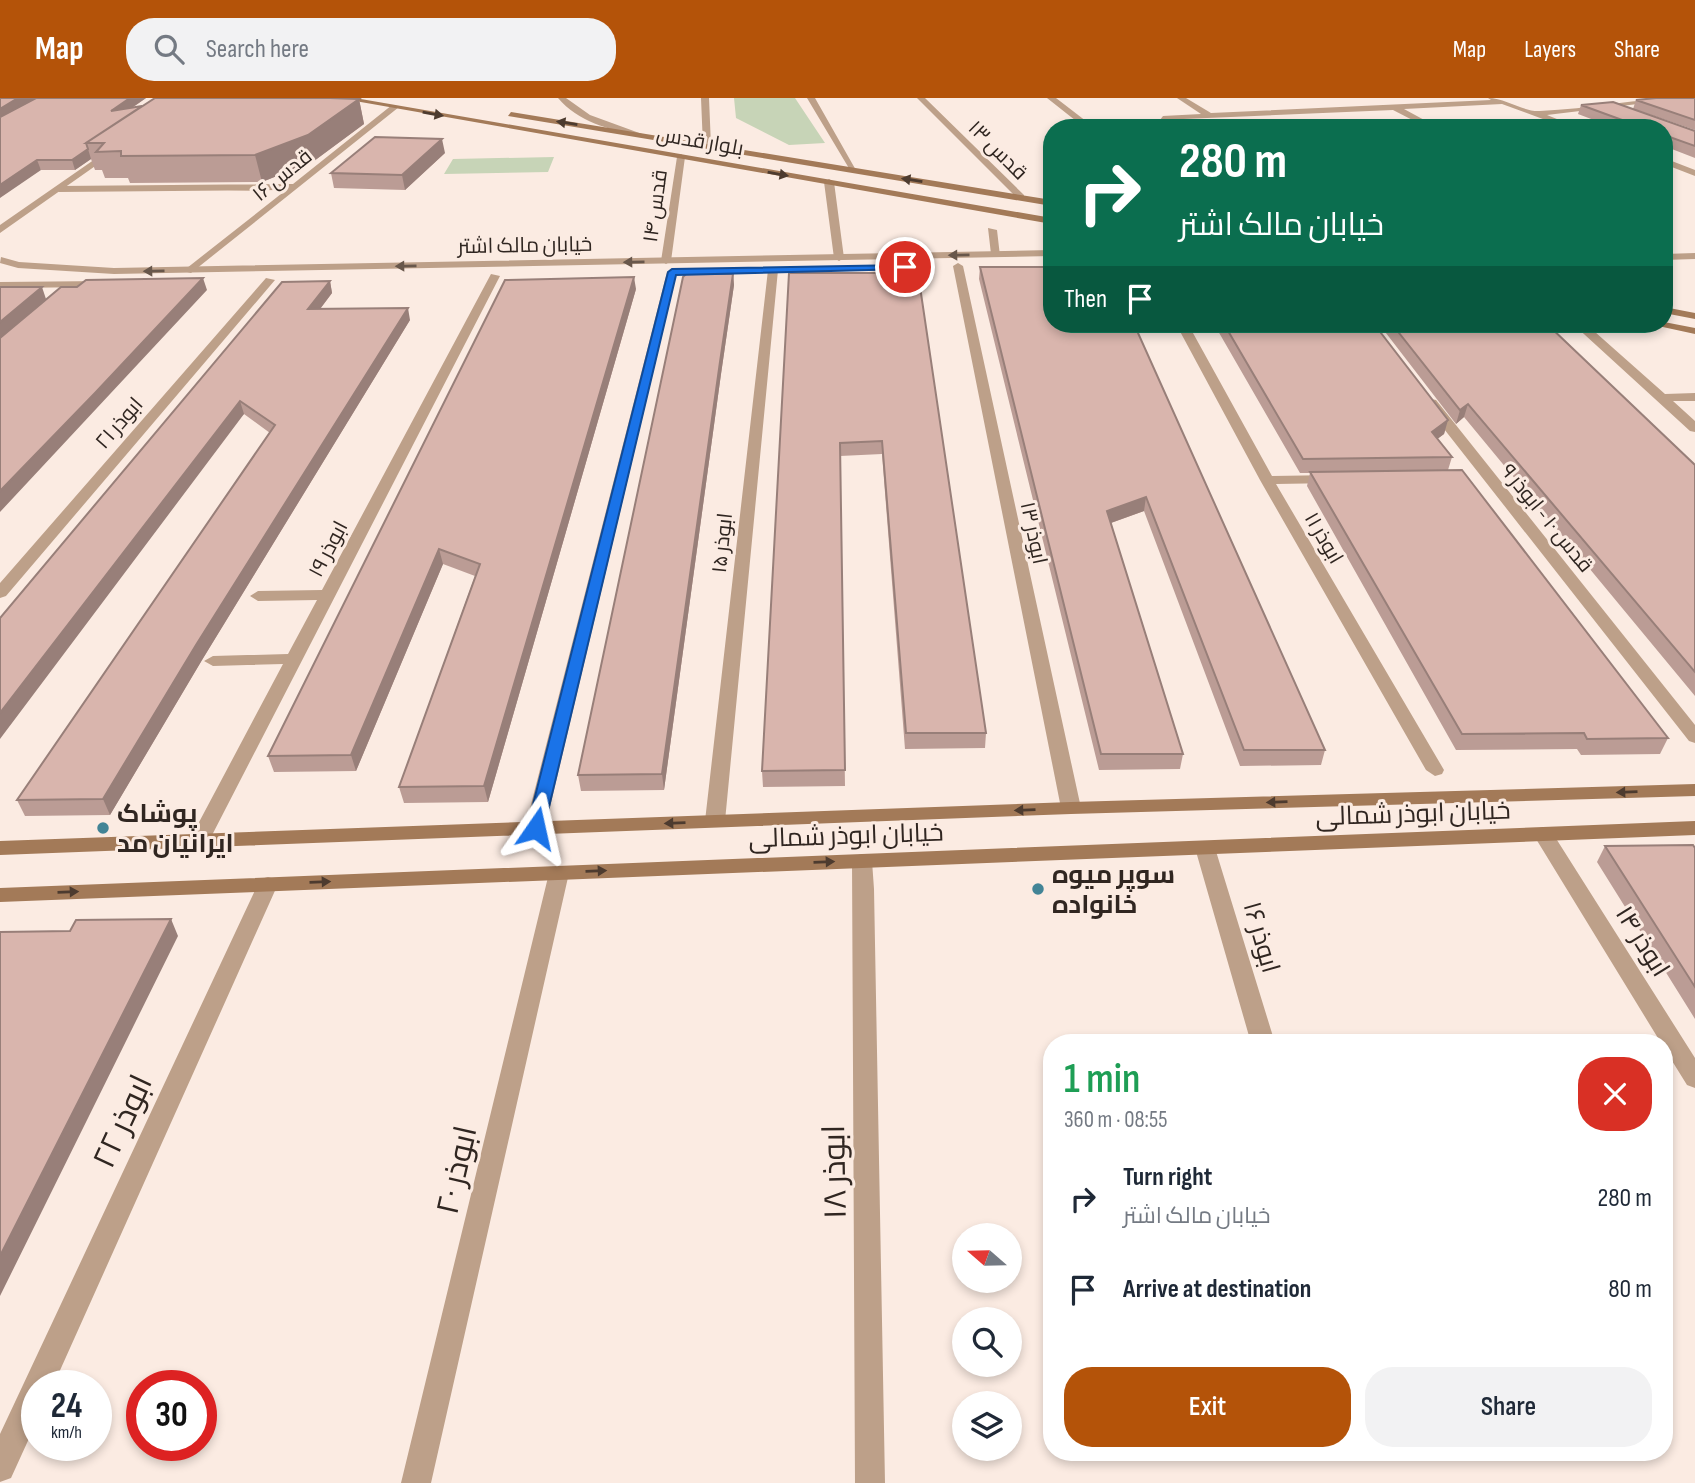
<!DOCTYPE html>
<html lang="en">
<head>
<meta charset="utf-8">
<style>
	:root { --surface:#fff; --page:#f2f2f3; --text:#1f2937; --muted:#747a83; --accent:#b45309 }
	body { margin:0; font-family:"Sofia Sans Condensed",Cairo,sans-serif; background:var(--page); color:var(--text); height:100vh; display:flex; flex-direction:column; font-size:26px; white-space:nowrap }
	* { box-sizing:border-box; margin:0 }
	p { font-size:23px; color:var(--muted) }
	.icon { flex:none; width:38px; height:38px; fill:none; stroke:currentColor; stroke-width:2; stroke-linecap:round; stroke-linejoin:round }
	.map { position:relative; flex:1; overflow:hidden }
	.details { position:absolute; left:1043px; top:936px; width:630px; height:427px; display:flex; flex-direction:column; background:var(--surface); border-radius:28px; box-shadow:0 4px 10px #0003 }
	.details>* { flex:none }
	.hud { position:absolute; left:1043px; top:21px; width:630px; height:214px; border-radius:28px; box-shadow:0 4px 10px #0003; background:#0b6e4f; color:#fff; overflow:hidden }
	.needle { width:46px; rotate:290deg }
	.fabs { position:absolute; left:952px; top:1125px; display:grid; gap:14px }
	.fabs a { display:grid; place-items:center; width:70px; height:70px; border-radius:50%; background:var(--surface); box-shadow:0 4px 10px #0003; font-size:35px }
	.speed { position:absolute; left:21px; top:1272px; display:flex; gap:14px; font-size:35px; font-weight:700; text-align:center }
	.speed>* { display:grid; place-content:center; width:91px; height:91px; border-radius:50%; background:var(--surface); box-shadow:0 4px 10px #0003; line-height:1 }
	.speed small { font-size:18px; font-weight:400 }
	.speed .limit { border:10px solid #d22; background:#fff; color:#111 }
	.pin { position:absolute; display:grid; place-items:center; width:60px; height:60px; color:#fff; margin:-30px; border:4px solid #fff; border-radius:50%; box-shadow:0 2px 7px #0007 }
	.me { position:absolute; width:77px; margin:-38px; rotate:11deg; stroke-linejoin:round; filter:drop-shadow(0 0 5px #0008) }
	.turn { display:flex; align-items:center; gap:24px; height:147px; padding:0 21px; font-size:32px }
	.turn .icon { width:91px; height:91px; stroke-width:2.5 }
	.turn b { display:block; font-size:49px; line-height:60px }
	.then { display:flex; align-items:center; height:66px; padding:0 21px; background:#0003; gap:14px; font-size:26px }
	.round { display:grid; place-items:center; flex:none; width:74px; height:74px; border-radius:28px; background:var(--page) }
	.head { display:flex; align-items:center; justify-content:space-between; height:119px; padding:0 21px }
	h1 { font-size:42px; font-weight:600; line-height:52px; color:#1e9e55 }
	.action { display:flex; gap:14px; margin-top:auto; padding:14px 21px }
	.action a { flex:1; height:80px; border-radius:28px; background:var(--accent); color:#fff; font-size:28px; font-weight:600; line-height:80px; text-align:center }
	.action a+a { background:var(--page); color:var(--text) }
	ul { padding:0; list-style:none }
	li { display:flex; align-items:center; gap:21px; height:91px; padding:0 21px }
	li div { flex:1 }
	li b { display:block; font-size:26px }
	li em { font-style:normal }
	header { display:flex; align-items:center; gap:42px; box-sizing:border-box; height:98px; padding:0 35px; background:var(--accent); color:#fff }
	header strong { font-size:33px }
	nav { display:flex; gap:38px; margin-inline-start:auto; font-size:24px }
	.search { width:490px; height:63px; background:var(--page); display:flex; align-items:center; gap:18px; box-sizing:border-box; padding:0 24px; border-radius:28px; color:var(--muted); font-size:26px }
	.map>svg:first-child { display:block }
	.green { fill:#c7d4b7 }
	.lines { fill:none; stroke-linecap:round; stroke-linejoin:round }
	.minor { fill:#bda089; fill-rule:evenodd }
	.tertiary { fill:#bda089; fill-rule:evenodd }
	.secondary { fill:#a37a58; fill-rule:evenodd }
	.wall { fill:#bb9c95 }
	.shaded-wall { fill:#987f79 }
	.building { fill:#d9b5ad; stroke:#987f79; stroke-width:2 }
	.oneway { fill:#4d3b2f }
	.oneway2 { fill:#68574b }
	.route { fill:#1a73e8; stroke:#114b97; stroke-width:2 }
	.poi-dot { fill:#428496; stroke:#fbebe2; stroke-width:2.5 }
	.labels { text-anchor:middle; stroke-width:6; stroke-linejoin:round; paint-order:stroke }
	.far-street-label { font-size:21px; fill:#302621; stroke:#fbebe2 }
	.poi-label { font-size:26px; font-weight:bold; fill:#302621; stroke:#fbebe2; text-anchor:start }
	.street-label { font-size:26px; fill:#302621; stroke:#fbebe2 }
	.near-street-label { font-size:32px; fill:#302621; stroke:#fbebe2 }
</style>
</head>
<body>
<header>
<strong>Map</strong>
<div class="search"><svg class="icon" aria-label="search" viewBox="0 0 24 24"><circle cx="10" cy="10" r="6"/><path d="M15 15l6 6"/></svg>Search here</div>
<nav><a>Map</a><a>Layers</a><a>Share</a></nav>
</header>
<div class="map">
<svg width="1695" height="1385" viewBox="0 0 1695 1385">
	<rect width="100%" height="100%" fill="#fbebe2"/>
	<!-- green -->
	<path class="green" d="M734,0H795L825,45L789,47L736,20Z
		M554,59L548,74L444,76L453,61Z"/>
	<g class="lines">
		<!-- minor -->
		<path class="minor" d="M701,0H709L711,48L707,51L703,48Z
			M917,0H925L1024,97V101H1018Z
			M1047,0H1056L1095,30H1085Z
			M1177,0H1186L1211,15L1491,2L1488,0C1506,0 1523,14 1540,13C1589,11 1638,0 1687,0L1547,17L1579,30H1567L1502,6L1404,11L1439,30H1428L1393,12L1160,22L1163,18L1201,16Z
			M392,7L399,9L191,175L187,174V170L286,92L59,94L54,91L59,88L293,86Z
			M681,56L685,59L671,163L666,166L661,163L677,59Z
			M1664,60L1695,72V78L1664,66Z
			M829,81L834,84L844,160L839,163L834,160L824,84Z
			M988,130L997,132L1000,158L991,156Z
			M1695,155V161L1664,162V156Z
			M958,165L963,168L1081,710L1078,715H1064L1061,710L953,168Z
			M773,169L778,172L725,723L722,728H708L705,723L768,172Z
			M672,171L677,174L545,730L542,735H528L525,730L667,174Z
			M491,176L500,178L209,743L206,748H192L189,743L283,566L213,568L204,563L213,558L288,556L317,502L258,503L250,498L258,493L322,492Z
			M266,180L275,182L6,498L0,500V485Z
			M1176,226H1188L1272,378L1335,377L1342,381L1335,385L1276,386L1444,672L1442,676L1435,678L1426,672L1260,382Z
			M1573,226H1586L1665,296L1695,295V303H1673L1695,323V334L1690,333Z
			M1431,301L1436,302L1695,627V645L1689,643L1426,308L1425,305Z
			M1543,729L1550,731L1695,960V990L1687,987L1664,950V945H1661L1533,736L1536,731Z
			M1205,743L1212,745L1215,750L1275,945H1251L1195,750L1198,745Z
			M862,756L869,758L872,763L874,791L885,1385H855L852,763L855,758Z
			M559,768L566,770L569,775L431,1385H401L549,775L552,770Z
			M268,779L275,781L278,786L53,1288H37V1323L11,1380L0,1384V1336L258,786L261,781Z"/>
		<!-- tertiary -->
		<path class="tertiary" d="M558,0H566L590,17L642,36L638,38C609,31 578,24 558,0Z
			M807,0H815L857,74L850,72Z
			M111,50L118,52L0,135V127Z
			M1052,152V158L114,176L18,170L0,165L1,159L19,164L114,170Z
			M0,184L104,183L109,186L104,189L0,190Z"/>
		<!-- secondary -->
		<path class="secondary" d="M338,0H355L1052,120V126Z
			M511,14L1052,102V108L508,18Z
			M1664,209L1695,215V221L1664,215Z
			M1664,224L1695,230V236L1649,226Z
			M1695,686V698L1071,716L0,757V743L1071,704Z
			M1695,723V737L0,804V790Z"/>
	</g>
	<!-- wall -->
	<path class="wall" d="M0,0H146L132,10L359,1L364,26L314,63L262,84L130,85L128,80H105L102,72H95L91,61L75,72H41Z
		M1695,0V32L1637,12L1695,33V60L1664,48V30H1615L1578,16L1581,7L1633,11L1636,2Z
		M445,55L405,92L334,90L331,75Z
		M980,169H1052L1325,652L1321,667L1240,668L1144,413L1111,425L1183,656L1180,671L1099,672L979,181Z
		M789,175H918L986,635L985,650L905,651L882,356L840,358L845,688L763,689L762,673Z
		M733,176L734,187L721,276L664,692L581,693L578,677Z
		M330,183L332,195L320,211L410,222L202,562L110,717L25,718L17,702L270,335L244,316L0,520Z
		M636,191L488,704L404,705L399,689L475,478L443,466L356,673L274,674L268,658Z
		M1214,226H1374L1448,322L1444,336L1437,341L1452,359L1448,372L1668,640L1660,656L1581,657L1577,651L1456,652L1307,388L1310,375H1300Z
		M1379,226H1547L1695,367V598L1464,319L1456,326Z
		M1605,748L1695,750V921L1597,764Z"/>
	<!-- shaded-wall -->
	<path class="shaded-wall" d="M18,0H37L0,22V11Z
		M130,0H146L114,22L111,13Z
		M359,1L364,26L314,63L262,84L255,57Z
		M442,41L445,55L405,92L402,77Z
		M88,51L91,61L75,72L72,62Z
		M37,62L41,72L0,100V87Z
		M733,176L734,187L721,276L664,692L662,676L720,264Z
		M634,179L636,191L488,704L484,688Z
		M203,180L207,192L0,414V393Z
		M330,183L332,195L311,223L308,211Z
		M42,189L46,201L0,241V224Z
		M408,210L410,222L202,562L110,717L103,701L196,547Z
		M240,303L244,316L0,641V615Z
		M1468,306L1464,319L1456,326L1460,312Z
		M1448,322L1444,336L1428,348L1432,334Z
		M1146,399L1144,413L1105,427L1107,413Z
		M439,451L443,466L356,673L351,657Z
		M171,821L178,838L0,1198V1158Z"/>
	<!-- building -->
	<path class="building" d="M0,0H18L0,11Z
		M36,0H130L111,13L142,8L86,45L88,51L72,62H37L0,87V19Z
		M155,0H330L359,1L308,37L255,57L121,58V53L96,54L104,45H86Z
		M1656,0H1695V22L1636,2Z
		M1613,4L1695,33V48L1664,37V30H1644L1581,7Z
		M375,39L442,41L402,77L331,75Z
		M980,169H1052V226H1134L1325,652H1244L1146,399L1107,413L1183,656H1101Z
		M789,175H918L986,635H906L882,343L840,345L845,672L762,673Z
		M686,176H733L720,264L662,676L578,677L683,179Z
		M634,179L484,688L399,689L480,466L439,451L351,657L268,658L505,182Z
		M203,180L95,295L0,393V240L61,189H77L86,182Z
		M330,183L308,211L408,210L196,547L103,701L17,702L275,327L240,303L0,615V520L282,184Z
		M0,189H42L0,224Z
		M1224,226H1374L1448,322L1432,334L1452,359L1303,361Z
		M1392,226H1547L1695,367V574L1468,306L1460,312Z
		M1462,372L1668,640L1587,641L1584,635L1462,636L1310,374Z
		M1693,747L1695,750V889L1605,748Z
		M171,821L0,1158V834L70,833L76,822Z"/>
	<!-- one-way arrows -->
	<defs><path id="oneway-solid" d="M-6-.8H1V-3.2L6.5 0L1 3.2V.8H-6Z" transform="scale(1.75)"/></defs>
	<g class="oneway">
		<use href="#oneway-solid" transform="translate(433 16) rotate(10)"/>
		<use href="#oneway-solid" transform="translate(567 25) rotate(-171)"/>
		<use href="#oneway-solid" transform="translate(778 76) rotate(10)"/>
		<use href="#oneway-solid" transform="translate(912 82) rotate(-171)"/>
		<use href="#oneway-solid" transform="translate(1627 694) rotate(178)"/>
		<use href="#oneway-solid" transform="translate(1277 704) rotate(178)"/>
		<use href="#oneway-solid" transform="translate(1025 712) rotate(178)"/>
		<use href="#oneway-solid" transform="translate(675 725) rotate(178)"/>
		<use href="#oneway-solid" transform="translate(824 764) rotate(-2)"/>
		<use href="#oneway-solid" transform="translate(596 773) rotate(-2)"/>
		<use href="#oneway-solid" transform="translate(320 784) rotate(-2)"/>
		<use href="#oneway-solid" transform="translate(68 794) rotate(-2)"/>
	</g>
	<g class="oneway2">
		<use href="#oneway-solid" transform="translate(959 157) rotate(179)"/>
		<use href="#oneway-solid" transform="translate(634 164) rotate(179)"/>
		<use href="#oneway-solid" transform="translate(406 168) rotate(179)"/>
		<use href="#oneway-solid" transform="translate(154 173) rotate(179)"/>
	</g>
	<!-- route -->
	<path class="route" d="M905,167L910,169L908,171L676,177L544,730L536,736L530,734L527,730L668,174L672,171Z"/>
	<!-- markers -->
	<g class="poi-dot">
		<circle cx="103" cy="730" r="7"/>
		<circle cx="1038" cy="791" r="7"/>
	</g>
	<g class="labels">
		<!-- far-street labels -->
		<g class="far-street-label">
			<text transform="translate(700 43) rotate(10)" y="7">بلوار قدس</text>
			<text transform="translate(998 52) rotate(45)" y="7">قدس ۱۳</text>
			<text transform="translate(282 77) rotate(-39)" y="7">قدس ۱۶</text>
			<text transform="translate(655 108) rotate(-82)" y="7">قدس ۱۴</text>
			<text transform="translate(525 147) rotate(-1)" y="7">خیابان مالک اشتر</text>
			<text transform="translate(119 325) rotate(-49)" y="7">ابوذر ۲۱</text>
			<text transform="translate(1547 420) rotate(51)" y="7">قدس ۱۰ - ابوذر ۹</text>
			<text transform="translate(1034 435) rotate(78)" y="7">ابوذر ۱۳</text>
			<text transform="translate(1324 440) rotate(60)" y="7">ابوذر ۱۱</text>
			<text transform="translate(722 445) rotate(-84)" y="7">ابوذر ۱۵</text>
			<text transform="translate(328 451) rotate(-62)" y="7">ابوذر ۱۹</text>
		</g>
		<!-- poi labels -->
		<g class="poi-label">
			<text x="117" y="724">پوشاک<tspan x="117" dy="30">ایرانیان مد</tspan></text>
			<text x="1052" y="785">سوپر میوه<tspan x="1052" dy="30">خانواده</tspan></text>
		</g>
		<!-- street labels -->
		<g class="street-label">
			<text transform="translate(1413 715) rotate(-2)" y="9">خیابان ابوذر شمالی</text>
			<text transform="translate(846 737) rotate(-2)" y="9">خیابان ابوذر شمالی</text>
			<text transform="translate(1262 839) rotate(74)" y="9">ابوذر ۱۶</text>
			<text transform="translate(1643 843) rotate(58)" y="9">ابوذر ۱۴</text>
		</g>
		<!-- near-street labels -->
		<g class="near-street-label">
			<text transform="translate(122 1023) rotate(-65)" y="11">ابوذر ۲۲</text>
			<text transform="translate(456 1072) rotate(-77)" y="11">ابوذر ۲۰</text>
			<text transform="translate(834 1074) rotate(-91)" y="11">ابوذر ۱۸</text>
		</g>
	</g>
</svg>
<div class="fabs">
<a><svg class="needle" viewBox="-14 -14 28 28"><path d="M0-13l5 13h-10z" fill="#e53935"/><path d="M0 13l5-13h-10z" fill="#747a83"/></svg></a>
<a><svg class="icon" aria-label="search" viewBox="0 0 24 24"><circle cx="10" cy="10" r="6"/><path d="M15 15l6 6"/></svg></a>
<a><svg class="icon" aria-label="layers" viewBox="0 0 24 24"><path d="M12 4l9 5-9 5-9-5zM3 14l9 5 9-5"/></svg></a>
</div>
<div class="speed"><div>24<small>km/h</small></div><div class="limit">30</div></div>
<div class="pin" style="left:905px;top:169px;background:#d93025"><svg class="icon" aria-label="arrive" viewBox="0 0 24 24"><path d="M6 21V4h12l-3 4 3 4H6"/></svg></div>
<svg class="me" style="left:536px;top:730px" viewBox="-20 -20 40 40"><path d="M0-17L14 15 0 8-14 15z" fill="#1a73e8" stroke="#fff" stroke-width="4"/></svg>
<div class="hud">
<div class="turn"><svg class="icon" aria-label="right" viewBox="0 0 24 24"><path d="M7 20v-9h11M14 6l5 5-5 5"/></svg><div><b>280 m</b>خیابان مالک اشتر</div></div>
<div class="then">Then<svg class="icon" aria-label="arrive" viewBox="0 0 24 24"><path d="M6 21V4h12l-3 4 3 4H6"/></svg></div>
</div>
<section class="details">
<div class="head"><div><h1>1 min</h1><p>360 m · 08:55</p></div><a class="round" style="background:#d93025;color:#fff"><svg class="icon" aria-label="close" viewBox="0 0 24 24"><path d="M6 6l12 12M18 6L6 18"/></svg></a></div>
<ul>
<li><svg class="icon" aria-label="right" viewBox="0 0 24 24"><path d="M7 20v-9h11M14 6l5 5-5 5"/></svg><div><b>Turn right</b><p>خیابان مالک اشتر</p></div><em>280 m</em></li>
<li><svg class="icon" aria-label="arrive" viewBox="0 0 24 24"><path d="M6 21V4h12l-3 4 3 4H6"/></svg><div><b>Arrive at destination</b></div><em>80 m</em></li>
</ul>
<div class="action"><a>Exit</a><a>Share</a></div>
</section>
</div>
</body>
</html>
